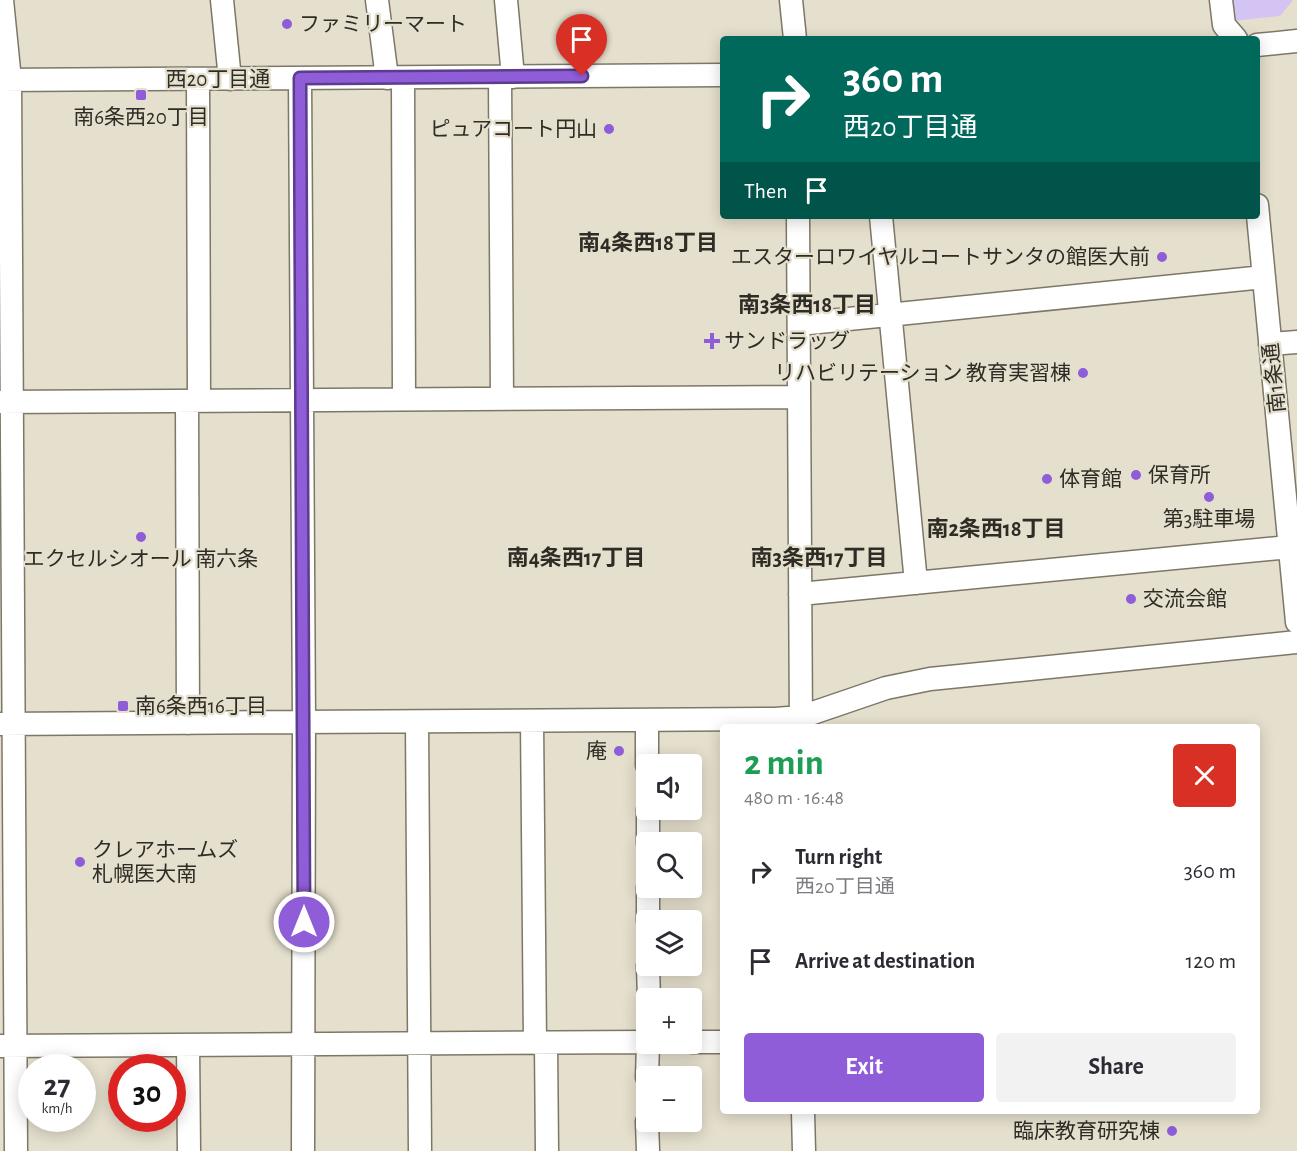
<!DOCTYPE html>
<html lang="en">
<head>
<meta charset="utf-8">
<style>
	:root { --surface:#fff; --page:#f2f2f3; --text:#2b2b33; --muted:#7c7c81; --accent:#8e5dd7 }
	body { margin:0; font-family:"Alegreya Sans","Noto Sans JP",sans-serif; background:var(--page); color:var(--text); height:100vh; display:flex; flex-direction:column; font-size:22px; white-space:nowrap }
	* { box-sizing:border-box; margin:0 }
	p { font-size:20px; color:var(--muted) }
	.icon { flex:none; width:33px; height:33px; fill:none; stroke:currentColor; stroke-width:2; stroke-linecap:round; stroke-linejoin:round }
	.map { position:relative; flex:1; overflow:hidden }
	.panel { position:absolute; left:720px; top:724px; width:540px; height:390px; display:flex; flex-direction:column; background:var(--surface); border-radius:6px; box-shadow:0 3px 15px #0003 }
	.panel>* { flex:none }
	.banner { position:absolute; left:720px; top:36px; width:540px; height:183px; border-radius:6px; box-shadow:0 3px 15px #0003; background:#00695c; color:#fff; overflow:hidden }
	.controls { position:absolute; left:636px; top:754px; display:grid; gap:12px }
	.controls a { display:grid; place-items:center; width:66px; height:66px; border-radius:6px; background:var(--surface); box-shadow:0 3px 15px #0003; font-size:30px }
	.speed { position:absolute; left:18px; top:1054px; display:flex; gap:12px; font-size:30px; font-weight:700; text-align:center }
	.speed>* { display:grid; place-content:center; width:78px; height:78px; border-radius:50%; background:var(--surface); box-shadow:0 3px 15px #0003; line-height:1 }
	.speed small { font-size:15px; font-weight:400 }
	.speed .limit { border:9px solid #d22; background:#fff; color:#111 }
	.pin { position:absolute; display:grid; place-items:center; width:51px; height:51px; color:#fff; margin:-62px -26px; border-radius:50% 50% 50% 0; rotate:-45deg; box-shadow:0 0 6px #0007 }
	.pin .icon { rotate:45deg }
	.me { position:absolute; width:66px; margin:-33px; rotate:0deg; stroke-linejoin:round; filter:drop-shadow(0 0 4px #0008) }
	.turn { display:flex; align-items:center; gap:21px; height:126px; padding:0 24px; font-size:27px }
	.turn .icon { width:78px; height:78px; stroke-width:2.5 }
	.turn b { display:block; font-size:42px; line-height:51px }
	.then { display:flex; align-items:center; height:57px; padding:0 24px; background:#0003; gap:12px; font-size:22px }
	.round { display:grid; place-items:center; flex:none; width:63px; height:63px; border-radius:6px; background:var(--page) }
	.overview { display:flex; align-items:center; justify-content:space-between; height:102px; padding:0 24px }
	h1 { font-size:36px; font-weight:700; line-height:45px; color:#1e9e55 }
	.action { display:flex; gap:12px; margin-top:auto; padding:12px 24px }
	.action a { flex:1; height:69px; border-radius:6px; background:var(--accent); color:#fff; font-size:24px; font-weight:700; line-height:69px; text-align:center }
	.action a+a { background:var(--page); color:var(--text) }
	ul { padding:0; list-style:none }
	li { display:flex; align-items:center; gap:18px; height:90px; padding:0 24px }
	li div { flex:1 }
	li b { display:block; font-size:22px }
	li em { font-style:normal }
	.map>svg:first-child { display:block }
	.green { fill:#d3c4f3 }
	.lines { fill:none; stroke-linecap:round; stroke-linejoin:round }
	.minor-casing { stroke:#7d7766; stroke-width:25 }
	.minor { stroke:#fff; stroke-width:22 }
	.route-casing { stroke:#5c3c8c; stroke-width:15 }
	.route { stroke:#8e5dd7; stroke-width:10 }
	.poi-dot { fill:#8e5dd7; stroke:#e5dfcd; stroke-width:2 }
	.labels { text-anchor:middle; stroke-width:4.5; stroke-linejoin:round; paint-order:stroke }
	.poi-label { font-size:21px; fill:#2e2c25; stroke:#e5dfcd; text-anchor:start }
	.street-label { font-size:21px; fill:#2e2c25; stroke:#e5dfcd }
	.neighbourhood-label { font-size:22px; font-weight:bold; fill:#2e2c25; stroke:#e5dfcd }
</style>
</head>
<body>
<div class="map">
<svg width="1297" height="1151" viewBox="0 0 1297 1151">
	<rect width="100%" height="100%" fill="#e5dfcd"/>
	<!-- green -->
	<path class="green" d="M1229,0H1293L1280,16L1232,21Z"/>
	<g class="lines">
		<defs>
			<path id="minor" d="M2,0L10,80L16,1151
				M222,0L230,79
				M377,0L387,78
				M506,0L513,77
				M791,0L795,39
				M1221,0L1224,25L1236,39
				M1257,45L1297,41
				M500,77L502,399
				M300,78L304,722L303,1151
				M403,78L404,399
				M198,79L199,401
				M0,80L723,75
				M1257,205L1297,622
				M798,216L801,728
				M881,216L916,583
				M799,324L1264,277
				M1270,344L1297,342
				M187,401L188,723
				M0,402L799,397
				M800,594L1289,547
				M647,720V765
				M532,721L535,1043
				M417,722L420,1151
				M0,724L775,719L801,717L886,688L930,679L1297,642
				M648,810V843
				M648,888V921
				M648,966L649,999
				M692,1042H723
				M546,1043L547,1151
				M188,1045L189,1151
				M1,1046L646,1042
				M647,1077L648,1044
				M803,1112L804,1151
				M647,1122L648,1151"/>
		</defs>
		<!-- minor casing -->
		<use href="#minor" class="minor-casing"/>
		<!-- minor -->
		<use href="#minor" class="minor"/>
	</g>
	<g class="lines">
		<defs>
			<path id="route" d="M304,922L300,78L582,76"/>
		</defs>
		<!-- route casing -->
		<use href="#route" class="route-casing"/>
		<!-- route -->
		<use href="#route" class="route"/>
	</g>
	<!-- markers -->
	<g class="poi-dot">
		<circle cx="287" cy="24" r="6"/>
		<rect x="135" y="89" width="12" height="12" rx="3"/>
		<circle cx="609" cy="129" r="6"/>
		<circle cx="1162" cy="257" r="6"/>
		<path d="M709 332h6v6h6v6h-6v6h-6v-6h-6v-6h6z"/>
		<circle cx="1083" cy="373" r="6"/>
		<circle cx="1136" cy="475" r="6"/>
		<circle cx="1047" cy="479" r="6"/>
		<circle cx="1209" cy="497" r="6"/>
		<circle cx="141" cy="537" r="6"/>
		<circle cx="1131" cy="599" r="6"/>
		<rect x="117" y="700" width="12" height="12" rx="3"/>
		<circle cx="619" cy="751" r="6"/>
		<circle cx="80" cy="862" r="6"/>
		<circle cx="1172" cy="1131" r="6"/>
	</g>
	<g class="labels">
		<!-- poi labels -->
		<g class="poi-label">
			<text x="299" y="31">ファミリーマート</text>
			<text x="141" y="124" text-anchor="middle">南6条西20丁目</text>
			<text x="597" y="136" text-anchor="end">ピュアコート円山</text>
			<text x="1150" y="264" text-anchor="end">エスターロワイヤルコートサンタの館医大前</text>
			<text x="724" y="348">サンドラッグ</text>
			<text x="1071" y="380" text-anchor="end">リハビリテーション 教育実習棟</text>
			<text x="1148" y="482">保育所</text>
			<text x="1059" y="486">体育館</text>
			<text x="1209" y="526" text-anchor="middle">第3駐車場</text>
			<text x="141" y="566" text-anchor="middle">エクセルシオール 南六条</text>
			<text x="1143" y="606">交流会館</text>
			<text x="135" y="713">南6条西16丁目</text>
			<text x="607" y="758" text-anchor="end">庵</text>
			<text x="92" y="857">クレアホームズ<tspan x="92" dy="24">札幌医大南</tspan></text>
			<text x="1160" y="1138" text-anchor="end">臨床教育研究棟</text>
		</g>
		<!-- street labels -->
		<g class="street-label">
			<text x="218" y="86">西20丁目通</text>
			<text transform="translate(1274 378) rotate(-96)" y="7">南1条通</text>
		</g>
		<!-- neighbourhood labels -->
		<g class="neighbourhood-label">
			<text x="648" y="250">南4条西18丁目</text>
			<text x="807" y="312">南3条西18丁目</text>
			<text x="996" y="536">南2条西18丁目</text>
			<text x="576" y="565">南4条西17丁目</text>
			<text x="819" y="565">南3条西17丁目</text>
		</g>
	</g>
</svg>
<div class="controls">
<a><svg class="icon" aria-label="sound" viewBox="0 0 24 24"><path d="M4 9h4l5-4v14l-5-4H4zM17 9q2 3 0 6"/></svg></a>
<a><svg class="icon" aria-label="search" viewBox="0 0 24 24"><circle cx="10" cy="10" r="6"/><path d="M15 15l6 6"/></svg></a>
<a><svg class="icon" aria-label="layers" viewBox="0 0 24 24"><path d="M12 4l9 5-9 5-9-5zM3 14l9 5 9-5"/></svg></a>
<a>+</a>
<a>−</a>
</div>
<div class="speed"><div>27<small>km/h</small></div><div class="limit">30</div></div>
<div class="pin" style="left:582px;top:76px;background:#d93025"><svg class="icon" aria-label="arrive" viewBox="0 0 24 24"><path d="M6 21V4h12l-3 4 3 4H6"/></svg></div>
<svg class="me" style="left:304px;top:922px" viewBox="-20 -20 40 40"><circle r="17" fill="#8e5dd7" stroke="#fff" stroke-width="3"/><path d="M0-11L8 9 0 5-8 9z" fill="#fff"/></svg>
<div class="banner">
<div class="turn"><svg class="icon" aria-label="right" viewBox="0 0 24 24"><path d="M7 20v-9h11M14 6l5 5-5 5"/></svg><div><b>360 m</b>西20丁目通</div></div>
<div class="then">Then<svg class="icon" aria-label="arrive" viewBox="0 0 24 24"><path d="M6 21V4h12l-3 4 3 4H6"/></svg></div>
</div>
<section class="panel">
<div class="overview"><div><h1>2 min</h1><p>480 m · 16:48</p></div><a class="round" style="background:#d93025;color:#fff"><svg class="icon" aria-label="close" viewBox="0 0 24 24"><path d="M6 6l12 12M18 6L6 18"/></svg></a></div>
<ul>
<li><svg class="icon" aria-label="right" viewBox="0 0 24 24"><path d="M7 20v-9h11M14 6l5 5-5 5"/></svg><div><b>Turn right</b><p>西20丁目通</p></div><em>360 m</em></li>
<li><svg class="icon" aria-label="arrive" viewBox="0 0 24 24"><path d="M6 21V4h12l-3 4 3 4H6"/></svg><div><b>Arrive at destination</b></div><em>120 m</em></li>
</ul>
<div class="action"><a>Exit</a><a>Share</a></div>
</section>
</div>
</body>
</html>
